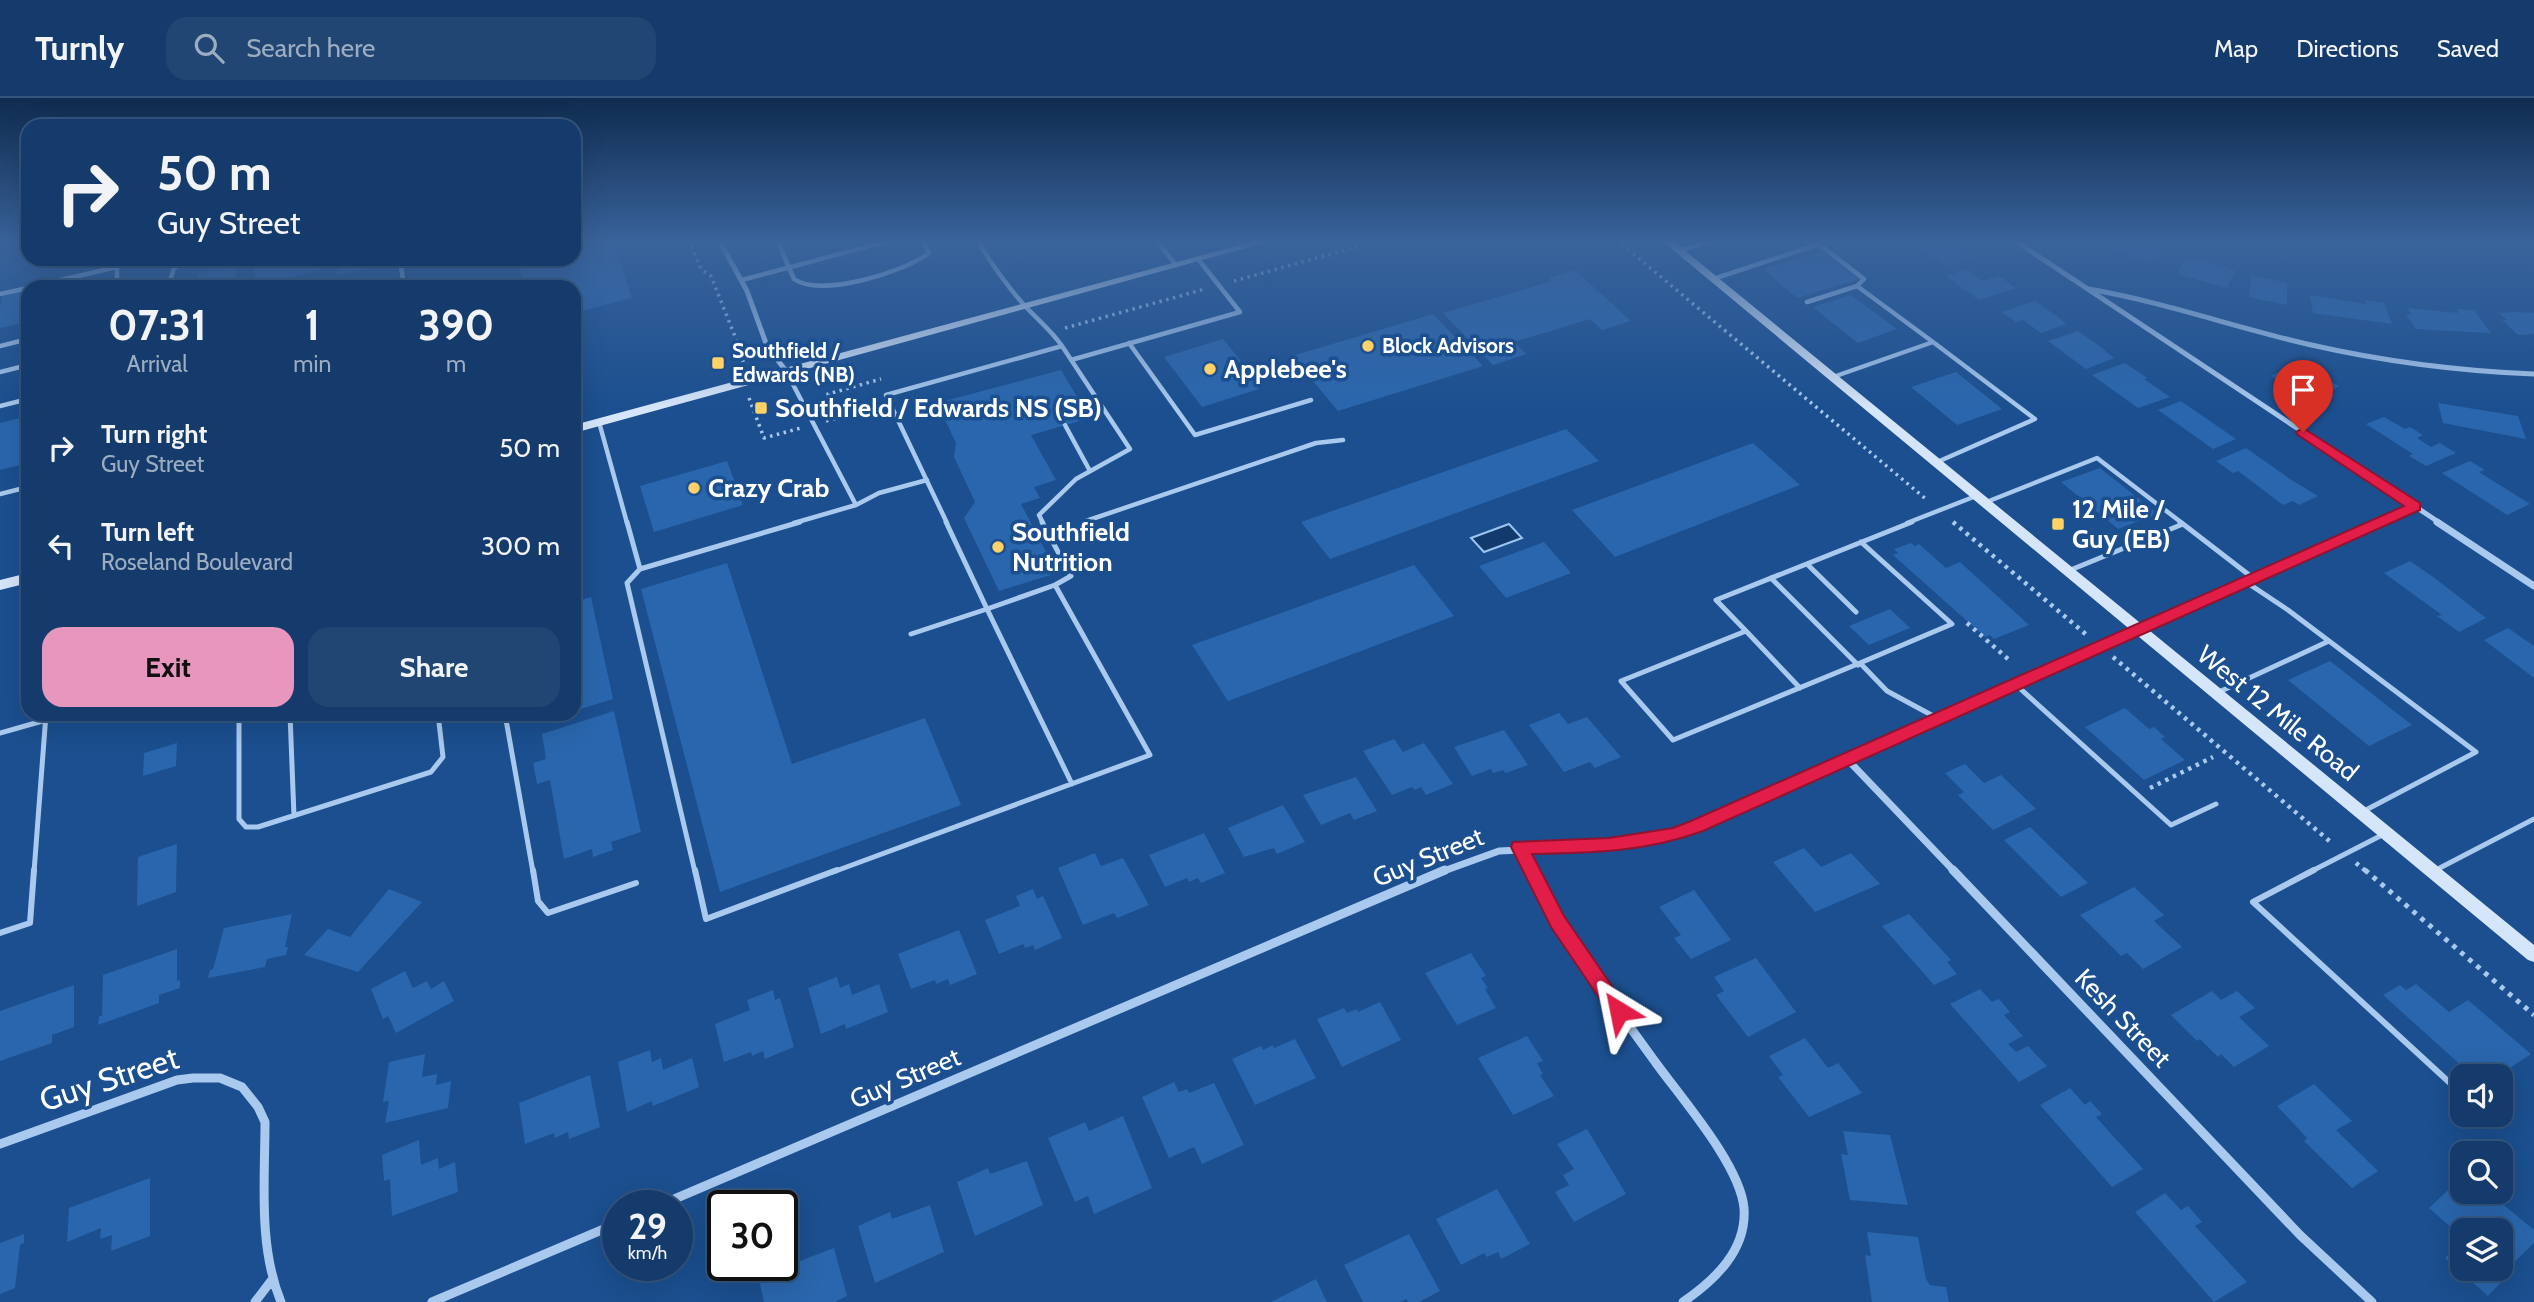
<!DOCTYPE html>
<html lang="en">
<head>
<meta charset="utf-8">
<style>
	:root { --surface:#143b6b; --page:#214673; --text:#f1f3f6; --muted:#9dadc1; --line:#33557e; --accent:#e797bd }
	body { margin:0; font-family:Cabin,sans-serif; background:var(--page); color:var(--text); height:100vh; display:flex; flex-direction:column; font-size:26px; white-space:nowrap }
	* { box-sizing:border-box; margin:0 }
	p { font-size:23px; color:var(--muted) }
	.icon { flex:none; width:38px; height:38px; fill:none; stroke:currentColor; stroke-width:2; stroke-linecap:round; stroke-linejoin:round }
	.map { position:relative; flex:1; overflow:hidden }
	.panel { position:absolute; left:21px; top:182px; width:560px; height:441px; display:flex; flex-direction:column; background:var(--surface); border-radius:21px; box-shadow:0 7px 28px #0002,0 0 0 2px var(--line) }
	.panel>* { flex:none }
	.banner { position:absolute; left:21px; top:21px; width:560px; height:147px; border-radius:21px; box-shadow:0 7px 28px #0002,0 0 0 2px var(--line); background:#143b6b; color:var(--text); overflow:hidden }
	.fabs { position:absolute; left:2450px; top:966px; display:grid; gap:14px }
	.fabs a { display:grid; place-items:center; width:63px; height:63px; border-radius:14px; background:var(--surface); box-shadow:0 7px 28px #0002,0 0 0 2px var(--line); font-size:35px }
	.speed { position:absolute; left:602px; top:1092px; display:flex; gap:14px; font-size:35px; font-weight:700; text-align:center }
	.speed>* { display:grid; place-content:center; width:91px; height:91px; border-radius:50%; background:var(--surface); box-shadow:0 7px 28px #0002,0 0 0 2px var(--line); line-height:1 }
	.speed small { font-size:18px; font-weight:400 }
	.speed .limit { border:4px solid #111; border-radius:10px; background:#fff; color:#111 }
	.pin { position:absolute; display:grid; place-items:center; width:60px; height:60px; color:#fff; margin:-72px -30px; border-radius:50% 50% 50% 0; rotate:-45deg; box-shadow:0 0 7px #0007 }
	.pin .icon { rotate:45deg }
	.me { position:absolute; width:77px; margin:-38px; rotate:325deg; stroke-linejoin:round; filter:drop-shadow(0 0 5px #0008) }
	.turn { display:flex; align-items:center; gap:24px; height:147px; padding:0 21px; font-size:32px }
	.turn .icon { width:91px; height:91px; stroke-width:2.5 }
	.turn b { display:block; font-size:49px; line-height:60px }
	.eta { display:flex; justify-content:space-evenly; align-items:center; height:119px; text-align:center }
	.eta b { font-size:42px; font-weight:700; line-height:49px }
	.primary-button { display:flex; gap:14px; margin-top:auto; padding:14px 21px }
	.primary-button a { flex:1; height:80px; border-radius:21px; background:var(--accent); color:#111; font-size:28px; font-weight:700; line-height:80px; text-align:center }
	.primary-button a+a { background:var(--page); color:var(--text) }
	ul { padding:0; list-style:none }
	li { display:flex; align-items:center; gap:21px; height:98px; padding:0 21px }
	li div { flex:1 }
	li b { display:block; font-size:26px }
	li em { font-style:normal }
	header { display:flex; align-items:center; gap:42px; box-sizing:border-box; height:98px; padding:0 35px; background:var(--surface); border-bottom:2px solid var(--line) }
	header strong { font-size:33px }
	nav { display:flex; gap:38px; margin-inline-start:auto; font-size:24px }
	.search { width:490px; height:63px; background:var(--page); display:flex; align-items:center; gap:18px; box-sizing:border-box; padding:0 24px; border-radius:21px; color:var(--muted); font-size:26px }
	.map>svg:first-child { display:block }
	.water { fill:#123a6d; stroke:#9cc4f0; stroke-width:2 }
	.building { fill:#2a66ad }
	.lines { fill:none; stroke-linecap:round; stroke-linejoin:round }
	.path-far2 { stroke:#a9c9ee; stroke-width:3.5; stroke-dasharray:2.5 4.5; stroke-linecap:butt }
	.path-far1 { stroke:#a9c9ee; stroke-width:4.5; stroke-dasharray:3.5 5; stroke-linecap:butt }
	.path { stroke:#a9c9ee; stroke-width:5; stroke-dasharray:4.5 6; stroke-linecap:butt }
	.service-far2 { stroke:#a9c9ee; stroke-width:4.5 }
	.service-far1 { stroke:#a9c9ee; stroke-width:5 }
	.service { stroke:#a9c9ee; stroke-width:6 }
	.minor-far2 { stroke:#a9c9ee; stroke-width:5 }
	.minor-far1 { stroke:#a9c9ee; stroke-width:7 }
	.minor { stroke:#a9c9ee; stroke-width:9 }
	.secondary { fill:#d6e6fa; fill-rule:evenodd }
	.route { fill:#e11d48; stroke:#92132f; stroke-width:2 }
	.poi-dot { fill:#ffd166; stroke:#1b4f8f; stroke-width:2.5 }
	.labels { text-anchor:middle; stroke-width:7; stroke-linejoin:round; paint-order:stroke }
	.far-poi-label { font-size:21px; font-weight:bold; fill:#fff; stroke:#1b4f8f; text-anchor:start }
	.poi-label { font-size:26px; font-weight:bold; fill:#fff; stroke:#1b4f8f; text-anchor:start }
	.street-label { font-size:26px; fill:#fff; stroke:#1b4f8f }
	.near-street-label { font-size:32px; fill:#fff; stroke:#1b4f8f }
</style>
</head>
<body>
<header>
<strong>Turnly</strong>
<div class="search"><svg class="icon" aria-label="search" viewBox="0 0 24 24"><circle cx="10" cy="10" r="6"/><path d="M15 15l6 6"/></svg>Search here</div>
<nav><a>Map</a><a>Directions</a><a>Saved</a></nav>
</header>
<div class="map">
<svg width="2534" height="1204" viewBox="0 0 2534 1204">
	<rect width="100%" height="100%" fill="#1b4f8f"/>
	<!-- water -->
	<path class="water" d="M1509,426L1522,440L1484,454L1471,440Z"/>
	<!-- building -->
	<path class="building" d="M574,142H613L632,200L574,215V189H525L517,161H574Z
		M1916,142H1946L1971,160L1947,168L1912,143Z
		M2092,142H2132L2161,154L2148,165Z
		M1825,154L1860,181L1797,200L1763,171Z
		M2200,159L2235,173L2227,190L2177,176L2186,160L2197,164Z
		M270,161H320L321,172L255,188L254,165Z
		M336,161H373L374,169L338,177L337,169L335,170Z
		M235,167L237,189H193L194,184H198L197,176Z
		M1966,171L1982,183L1999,178L2016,190L1979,202L1946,178Z
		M1575,172L1631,223L1602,232L1590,221L1514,244L1526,256L1493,267L1443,215L1552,183L1549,180Z
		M2251,177L2287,185V207L2249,199Z
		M28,192V224L0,230V208L3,198Z
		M1851,197L1897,231L1858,245L1813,209Z
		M2310,197L2366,206L2365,202L2384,205L2392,226L2313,215Z
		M2035,203L2058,219L2066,226L2041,235L2023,222L2016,224L2002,214Z
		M2407,210L2459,215L2456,211L2474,212L2491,235L2416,231L2406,216L2412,217Z
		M2518,214L2534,215V236L2518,237L2502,222H2507L2499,215Z
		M1433,216L1483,268L1338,313L1292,258Z
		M2078,233L2098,247L2114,260L2086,271L2048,243Z
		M1223,241L1257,283L1253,284L1259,291L1202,309L1164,259Z
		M2125,265L2147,280L2144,281L2170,299L2138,310L2092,277Z
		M2293,266L2315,276L2339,288L2317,303L2271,278Z
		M1061,272L1090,320L1031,337L1056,382L1034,389L1040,400L1021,406L1057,475L999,493L964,420L975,404L954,359L956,345L937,305Z
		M1956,274L2002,311L1957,327L1911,289Z
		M2181,303L2236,341L2213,351L2158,312Z
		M2438,305L2518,318L2526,341L2443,325Z
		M28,318V365L0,372V325Z
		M2384,319L2405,331L2410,329L2423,337L2417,340L2431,349L2440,345L2456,355L2426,368L2409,358L2413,356L2366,326Z
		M1566,331L1599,363L1330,461L1301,424Z
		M1753,345L1800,387L1615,459L1572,412Z
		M2246,350L2290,381L2318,398L2299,407L2293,403L2283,407L2238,373L2233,375L2216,363Z
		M727,363L743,407L654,434L640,388Z
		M2470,363L2485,372L2479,374L2530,406L2507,417L2442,375Z
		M2100,370L2158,416L2118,431L2061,384Z
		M1544,444L1571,475L1506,500L1479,468Z
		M1911,445L1915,448L1919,446L1946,470L1960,464L2029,527L1994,541L1990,537L1985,539L1893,457L1898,455L1894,451Z
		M2410,463L2436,481L2486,520L2459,534L2437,518L2442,517L2384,475Z
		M727,465L792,666L925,620L961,707L720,794L641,491Z
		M1414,467L1454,518L1228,603L1192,547Z
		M591,499L613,601L574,613V504Z
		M1890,511L1910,530L1869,547L1849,528Z
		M2508,530L2534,548V580L2484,542Z
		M2330,563L2412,627L2369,648L2288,582Z
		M2125,610L2149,631L2154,629L2165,639L2161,641L2185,662L2144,682L2085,629Z
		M614,613L641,734L611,744L613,752L593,759L592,751L564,761L550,682L537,686L533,665L546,661L542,636Z
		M1559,615L1568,626L1587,619L1621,659L1595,670L1590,664L1564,674L1529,627Z
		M1504,632L1528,667L1506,675L1503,672L1493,675L1491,671L1472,678L1454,649Z
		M1394,641L1403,654L1424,645L1453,686L1426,697L1421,689L1415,692L1412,689L1392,697L1363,653Z
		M177,645L176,668L143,678L144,655Z
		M1965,666L1984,685L2001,677L2036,711L1993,732L1958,697L1964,694L1945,675Z
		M1356,679L1377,713L1354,722L1350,715L1321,727L1303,697Z
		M1283,707L1305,744L1277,756L1274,750L1244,759L1228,730Z
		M2030,729L2088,785L2061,799L2004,742Z
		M1204,735L1225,775L1201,785L1198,780L1189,784L1187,780L1165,789L1149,757Z
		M177,746L176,794L137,808L138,759Z
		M1804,750L1821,769L1851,755L1880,786L1815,814L1773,764Z
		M1095,755L1101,768L1123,760L1149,807L1117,820L1114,815L1083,827L1058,770Z
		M2134,789L2164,817L2154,823L2182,849L2143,871L2127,855L2121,858L2080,817Z
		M389,791L422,804L358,874L304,857L328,831L350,839Z
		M1033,791L1037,801L1043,798L1062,840L1035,852L1033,847L1025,850L1023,846L999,856L985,822L1020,808L1016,798Z
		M1694,792L1731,842L1691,861L1674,840L1681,837L1659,809Z
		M292,816L285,849H288L286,857L267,861L265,869L208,880L210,872L213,871L224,830Z
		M1909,816L1951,862L1947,864L1957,876L1934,887L1882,828Z
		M959,832L977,876L950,887L948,881L936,886L935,882L911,891L898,856Z
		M177,851V883L180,882V890L159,897V905L98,927L99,918H102L103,877Z
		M1471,855L1486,878L1481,880L1488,890L1485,891L1496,910L1457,927L1425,875Z
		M1756,860L1796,914L1748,939L1716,897L1724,893L1714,879Z
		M405,873L413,890L427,883L431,891L444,883L454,903L396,935L388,918L383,921L371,891Z
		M837,879L840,890L849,886L852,897L879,886L888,914L846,931L845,926L821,936L808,890Z
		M2416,886L2449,914L2468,902L2531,956L2498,978H2473L2383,897L2400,887L2406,892Z
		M74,887V929L52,937V945L0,963V913Z
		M1980,891L1992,904L1999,901L2010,914L2004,917L2023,938L2008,946L2016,954L2028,948L2047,968L2019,984L1950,906Z
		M773,892L775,902L780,900L794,949L765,961L763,953L752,958L751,954L724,964L715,926L750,912L747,902Z
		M2212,893L2221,902L2237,893L2255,910L2239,919L2269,948L2234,969L2221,956L2218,959L2200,941L2197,943L2171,917Z
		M1380,904L1401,942L1342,969L1317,921L1344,910L1347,915L1357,911L1358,914Z
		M1527,938L1543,963L1537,965L1543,976L1540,977L1554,998L1513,1017L1478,960Z
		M1805,940L1828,970L1838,965L1862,995L1809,1019L1778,979L1783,977L1769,958Z
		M1295,941L1316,980L1255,1007L1232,961L1261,948L1263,952L1273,947L1274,950Z
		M650,952L652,964L661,960L663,972L692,960L699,989L653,1008L652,1003L627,1014L618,964Z
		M425,956L422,979L437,976L436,987L451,983L448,1010L385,1025L389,1003L383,1004L389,964Z
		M590,977L600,1029L569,1041L568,1034L555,1040L554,1035L525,1046L519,1005Z
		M1174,984L1179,994L1187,991L1189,995L1214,985L1244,1047L1202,1066L1194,1049L1169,1060L1142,999Z
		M2314,986L2352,1023L2336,1032L2378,1073L2352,1090L2304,1043L2307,1040L2277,1008Z
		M2070,990L2085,1007L2090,1003L2102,1016L2096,1019L2143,1071L2112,1089L2040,1007Z
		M1123,1018L1152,1090L1094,1116L1088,1098L1075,1104L1048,1040L1085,1024L1089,1033Z
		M1587,1031L1626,1096L1574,1124L1555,1094L1569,1087L1563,1077L1574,1071L1557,1046Z
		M1843,1033L1890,1037L1908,1107L1850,1102L1841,1056L1848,1057Z
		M419,1042L421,1067L438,1060L439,1071L455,1064L458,1094L392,1118L390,1081L384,1083L382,1057Z
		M1027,1063L1043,1107L975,1138L957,1084L988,1070L990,1076Z
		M2462,1079V1094H2488L2534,1132V1145L2505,1173L2509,1176L2488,1198L2445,1160L2462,1143V1171H2501V1132H2462V1139L2429,1110Z
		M150,1080V1138L111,1153L112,1137L100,1141L101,1130L67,1144L69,1110Z
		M1497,1091L1530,1146L1501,1161L1498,1154L1487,1159L1484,1155L1461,1167L1436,1121Z
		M2165,1095L2181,1112L2188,1108L2202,1124L2195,1128L2247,1184L2214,1204L2135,1114Z
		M930,1107L944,1154L875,1185L858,1128L890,1114L892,1121Z
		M1867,1134L1918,1139L1926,1181L1930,1187L1946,1189L1949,1204H1872L1865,1157L1871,1158Z
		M24,1136V1145L20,1147L15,1190L0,1196V1145Z
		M1409,1136L1440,1193L1419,1204H1408L1406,1201L1401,1204H1363L1344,1167Z
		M834,1150L847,1198L835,1204H764L757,1173L771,1167H782V1162L791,1158L792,1166Z
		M1316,1181L1327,1204H1271Z"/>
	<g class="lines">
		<!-- path-far2 -->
		<path class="path-far2" d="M689,142L701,171L711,178L742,256L744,271
			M1617,142L1927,402
			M1234,183L1381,142
			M1065,230L1205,191
			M749,300L764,340L801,330
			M826,323L837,320L828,296L881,281"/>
		<!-- path-far1 -->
		<path class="path-far1" d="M1953,424L2088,538
			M1967,525L2008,561
			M2113,559L2333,746
			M2150,690L2213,659
			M2356,765L2367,774"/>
		<!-- path -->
		<path class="path" d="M2365,772L2534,917"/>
		<!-- service-far2 -->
		<path class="service-far2" d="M777,142L794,181C821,200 904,174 929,155L922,142
			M977,142C991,165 1007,188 1025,208C1038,222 1051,232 1062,248
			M1156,142L1176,167
			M980,146L993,142
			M1679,153L1714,142
			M400,161L404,189
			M1713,181L1819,146L1864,181L1857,188
			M742,182L892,142
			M30,189L117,169V189
			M168,189L174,170L192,161
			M0,196L28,190
			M1807,204L1857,188L1933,244
			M1129,245L1195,337L1311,302
			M0,248L28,241
			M1071,262L1240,214L1198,161
			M786,273L856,407L794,425
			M0,274L28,267
			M1833,279L1933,244L2035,321L1935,365
			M0,308L28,301
			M599,324L627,425
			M1065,327L1090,373
			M0,396L28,389
			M1984,405L2097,360L2182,425
			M856,407L879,395L927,382
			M1086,423L1316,345L1343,342
			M947,425L886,297L1062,248
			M1043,425L1039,417L1076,381L1130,351L1062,248
			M1907,425L1976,398"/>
		<!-- service-far1 -->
		<path class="service-far1" d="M627,424L640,471
			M946,424L987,511L1055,487L1071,478L1042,424
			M1912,424L1716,502L1746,533L1621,583L1673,642L1860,565L1887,593L1937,620
			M2183,426L2253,480
			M1807,466L1856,514
			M2068,473L2183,426L2180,424
			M1771,480L1858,567
			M2246,484L2288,512L2476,654L2364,713
			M1746,533L1800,590
			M911,536L987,511L1072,686
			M1860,565L1952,526L1861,444
			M2015,586L2171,727L2216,706
			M2219,594L2329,543
			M239,616V721L246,729H258L431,674L443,659L438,616
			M290,616L294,718
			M505,616L533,774
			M0,635L46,622
			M2434,773L2534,721
			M34,774L46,616
			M695,774L627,485L640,471L800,424
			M833,774L1150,657L1055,487
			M2310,774L2386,735"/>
		<!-- service -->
		<path class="service" d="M533,772L538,803L548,815L636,785
			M695,772L706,821L837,772
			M2314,772L2253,804L2462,996
			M0,835L30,825L34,772"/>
		<!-- minor-far2 -->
		<path class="minor-far2" d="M719,142L747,193L767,248L786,273
			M2014,142L2440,425
			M2089,191C2163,204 2234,229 2307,246C2381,263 2457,273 2534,276
			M2378,425L2415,409"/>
		<!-- minor-far1 -->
		<path class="minor-far1" d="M2437,424L2534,488
			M1847,661L1955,774
			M1519,749L1531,774
			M1441,774L1499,753L1619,747L1653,741L1697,728L2382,424"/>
		<!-- minor -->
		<path class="minor" d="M1530,772C1565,841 1611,903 1656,965C1682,1001 1740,1067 1744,1110C1747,1152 1715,1182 1683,1204
			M1953,772L2300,1137L2372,1204
			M0,1046L177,982L193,980H220L242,989L258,1009L265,1024C265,1083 258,1148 281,1204
			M658,1108L1445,772
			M255,1204L271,1183
			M432,1204L618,1125"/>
		<!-- secondary -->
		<path class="secondary" d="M1258,142H1275L574,335V327Z
			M1661,142H1672L2534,847V864L2528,862Z
			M28,475V485L0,492V482Z"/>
	</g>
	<!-- sky -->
	<linearGradient id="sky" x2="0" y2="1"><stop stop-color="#0f2b4f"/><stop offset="0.46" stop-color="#39639b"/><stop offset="1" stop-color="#39639b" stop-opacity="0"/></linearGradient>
	<rect width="2534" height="311" fill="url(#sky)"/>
	<!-- route -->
	<path class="route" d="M2303,330L2420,405V412L1703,733C1647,754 1590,755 1532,756L1564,818L1625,907L1628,913L1625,919L1619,921L1612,919L1551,829L1511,749L1513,744L1609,740L1673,730L1691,723L2404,408L2298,337L2296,334Z"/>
	<!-- markers -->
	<g class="poi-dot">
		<circle cx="1368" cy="248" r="7"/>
		<rect x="711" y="258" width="14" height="14" rx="3.5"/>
		<circle cx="1210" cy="271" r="7"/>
		<rect x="754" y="303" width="14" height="14" rx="3.5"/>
		<circle cx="694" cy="390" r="7"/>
		<rect x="2051" y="419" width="14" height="14" rx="3.5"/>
		<circle cx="998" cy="449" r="7"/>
	</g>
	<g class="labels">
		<!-- far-poi labels -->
		<g class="far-poi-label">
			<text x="1382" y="255">Block Advisors</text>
			<text x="732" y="260">Southfield /<tspan x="732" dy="24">Edwards (NB)</tspan></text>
		</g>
		<!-- poi labels -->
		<g class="poi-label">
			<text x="1224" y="280">Applebee's</text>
			<text x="775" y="319">Southfield / Edwards NS (SB)</text>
			<text x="708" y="399">Crazy Crab</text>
			<text x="2072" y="420">12 Mile /<tspan x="2072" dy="30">Guy (EB)</tspan></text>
			<text x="1012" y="443">Southfield<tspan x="1012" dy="30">Nutrition</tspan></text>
		</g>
		<!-- street labels -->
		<g class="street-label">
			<text transform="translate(2278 615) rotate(39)" y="9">West 12 Mile Road</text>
			<text transform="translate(1428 759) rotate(-22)" y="9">Guy Street</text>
			<text transform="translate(2123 920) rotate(46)" y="9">Kesh Street</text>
			<text transform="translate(905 980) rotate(-23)" y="9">Guy Street</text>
		</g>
		<!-- near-street labels -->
		<g class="near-street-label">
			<text transform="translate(109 981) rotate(-18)" y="11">Guy Street</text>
		</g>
	</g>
</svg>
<div class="fabs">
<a><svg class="icon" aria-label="sound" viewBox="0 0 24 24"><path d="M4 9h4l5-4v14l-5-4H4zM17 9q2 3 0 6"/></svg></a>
<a><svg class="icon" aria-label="search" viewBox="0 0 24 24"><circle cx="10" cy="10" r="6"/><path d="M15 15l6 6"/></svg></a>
<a><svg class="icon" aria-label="layers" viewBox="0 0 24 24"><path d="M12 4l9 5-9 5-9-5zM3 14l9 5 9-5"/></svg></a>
</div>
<div class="speed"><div>29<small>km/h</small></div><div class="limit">30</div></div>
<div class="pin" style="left:2303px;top:334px;background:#d93025"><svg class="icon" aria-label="arrive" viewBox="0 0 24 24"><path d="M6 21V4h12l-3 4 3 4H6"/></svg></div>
<svg class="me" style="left:1619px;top:913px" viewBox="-20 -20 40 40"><path d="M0-17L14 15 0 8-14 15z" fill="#e11d48" stroke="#fff" stroke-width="4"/></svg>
<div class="banner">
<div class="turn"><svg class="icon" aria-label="right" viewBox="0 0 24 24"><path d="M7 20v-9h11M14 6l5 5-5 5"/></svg><div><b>50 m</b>Guy Street</div></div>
</div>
<section class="panel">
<div class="eta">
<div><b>07:31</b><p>Arrival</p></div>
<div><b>1</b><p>min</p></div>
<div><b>390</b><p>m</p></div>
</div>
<ul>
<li><svg class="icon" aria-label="right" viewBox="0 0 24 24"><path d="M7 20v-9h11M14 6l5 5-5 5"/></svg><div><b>Turn right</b><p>Guy Street</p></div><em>50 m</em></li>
<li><svg class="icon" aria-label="left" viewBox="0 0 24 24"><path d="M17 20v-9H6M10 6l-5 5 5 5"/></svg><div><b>Turn left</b><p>Roseland Boulevard</p></div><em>300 m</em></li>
</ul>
<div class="primary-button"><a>Exit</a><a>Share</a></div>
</section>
</div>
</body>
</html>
